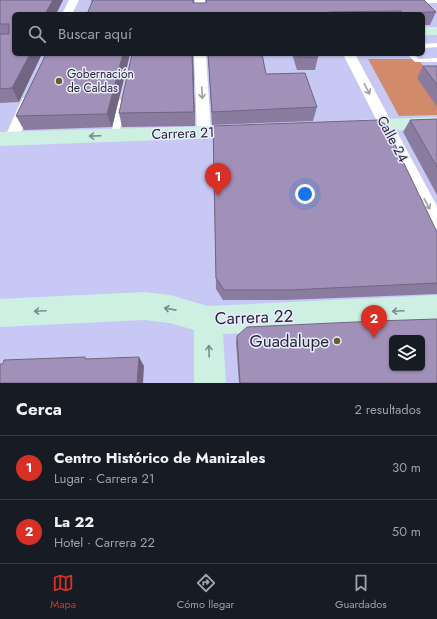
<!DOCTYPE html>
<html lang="es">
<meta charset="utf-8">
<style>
:root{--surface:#171b24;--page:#20242c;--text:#f1f3f6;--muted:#9ea1a6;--line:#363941;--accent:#d93025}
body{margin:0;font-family:Jost,sans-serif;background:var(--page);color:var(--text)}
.controls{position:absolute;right:12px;bottom:12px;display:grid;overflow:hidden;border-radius:6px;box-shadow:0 1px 3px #0004}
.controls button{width:36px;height:36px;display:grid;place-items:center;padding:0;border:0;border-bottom:1px solid var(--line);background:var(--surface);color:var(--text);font:20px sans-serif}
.you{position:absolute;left:305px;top:194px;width:14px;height:14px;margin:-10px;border:3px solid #fff;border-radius:50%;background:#1a73e8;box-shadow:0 0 0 6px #1a73e833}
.badge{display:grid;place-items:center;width:26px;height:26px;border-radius:50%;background:var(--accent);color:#fff;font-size:13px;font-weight:700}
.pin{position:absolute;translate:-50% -33px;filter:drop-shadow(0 1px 2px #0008)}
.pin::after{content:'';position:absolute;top:21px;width:14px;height:12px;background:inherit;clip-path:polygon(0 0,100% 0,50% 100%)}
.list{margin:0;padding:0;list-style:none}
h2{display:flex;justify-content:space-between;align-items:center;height:52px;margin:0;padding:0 16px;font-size:17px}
h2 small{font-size:13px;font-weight:400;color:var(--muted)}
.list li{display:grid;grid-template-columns:26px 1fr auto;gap:12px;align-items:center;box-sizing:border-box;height:64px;padding:0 16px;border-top:1px solid var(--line)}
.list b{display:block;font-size:15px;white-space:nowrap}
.list p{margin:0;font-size:13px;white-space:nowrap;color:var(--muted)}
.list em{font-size:13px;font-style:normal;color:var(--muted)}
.icon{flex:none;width:22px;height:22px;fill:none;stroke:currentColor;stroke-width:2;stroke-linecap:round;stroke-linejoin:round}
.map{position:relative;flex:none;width:437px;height:383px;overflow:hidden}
.search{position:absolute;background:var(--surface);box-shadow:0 1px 3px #0004;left:12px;right:12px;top:12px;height:44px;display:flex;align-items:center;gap:10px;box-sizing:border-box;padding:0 14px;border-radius:6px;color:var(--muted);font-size:15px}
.sheet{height:180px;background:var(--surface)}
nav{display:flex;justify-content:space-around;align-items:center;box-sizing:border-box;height:56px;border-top:1px solid var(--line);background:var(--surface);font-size:11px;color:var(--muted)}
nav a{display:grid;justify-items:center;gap:2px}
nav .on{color:var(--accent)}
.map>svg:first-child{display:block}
</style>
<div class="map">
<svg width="437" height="383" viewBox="0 0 437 383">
<rect width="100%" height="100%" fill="#c8c8f4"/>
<path fill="#d18a6a" d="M368 59H418L427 71 437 107V115L399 116Z"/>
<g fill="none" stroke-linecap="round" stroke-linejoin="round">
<g fill="#fff" fill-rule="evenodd">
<path d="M437 43V47L423 48V44Z"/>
<path d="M407 54H413L419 59 437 58V62H415Z"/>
<path d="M118 100H124L125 102 119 136 115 139 111 136Z"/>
</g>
<g fill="#fff" fill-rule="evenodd">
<path d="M69 0H79L72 14H62Z"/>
<rect x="195" y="0" width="10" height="14"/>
<path d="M398 0H437V3L402 4 399 3Z"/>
<path d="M194 54H206L211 133 209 136 204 138 199 136 197 133Z"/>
<path d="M343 54H355L437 206V231L431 228Z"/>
<path d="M28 97 33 98 35 101 18 139 16 143 11 144 6 143 4 139 21 101 23 98Z"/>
</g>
<g fill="#cef0e2" fill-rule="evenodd">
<rect x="423" y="27" width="14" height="8"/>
<path d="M437 117V129L355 132 348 130 346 126 348 122 355 120Z"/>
<path d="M243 125 250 127 252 131 250 135 243 137 0 146V132Z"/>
<path d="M144 292 170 295 208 306 437 295V323L223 334 226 383H194V330L170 323 144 320 0 327V299Z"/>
</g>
</g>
<g fill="#8a7c9e">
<path d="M0 0H63L56 14H14L19 102 0 103Z"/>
<path d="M91 0H194V3H206V0L436 12 430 25H423V14H87L92 3Z"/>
<path d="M46 54H130L112 127 24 130 16 116Z"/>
<path d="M132 54H193L195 126 122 127 119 113Z"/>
<path d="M208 54H262L266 74 317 107 313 121 212 125Z"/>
<path d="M292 54H317L318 57 315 70H297Z"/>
<path d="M423 66H437V107L417 78Z"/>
<path d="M437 119V195L403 132 410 120Z"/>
<path d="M213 126 437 232V294L285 300H223L216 289Z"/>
<path d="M237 336 437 383H239L236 342Z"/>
</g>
<g fill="#716581">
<path d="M53 0H63L56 14H45Z"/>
<path d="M30 54H42L19 102 12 88Z"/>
<path d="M123 54H130L112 127 107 114Z"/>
<path d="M192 54H193L195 126 194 112Z"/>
<path d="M139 357 144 366 143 383H137Z"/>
</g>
<g fill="#a190b8" stroke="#716581" fill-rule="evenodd">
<path d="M0 0H53L45 14H14V54H30L12 88 0 89V34H9V24H0Z"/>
<path d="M93 0H193V3H206V0H424L436 12 402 13 401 11 329 12 330 14H87Z"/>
<path d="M46 54H123L107 114 16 116Z"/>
<path d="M132 54H192L194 112 119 113Z"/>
<path d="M208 54H262L266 74 305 73 317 107 212 112Z"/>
<path d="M298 54H317L318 57H299Z"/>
<path d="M423 66H437V85Z"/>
<path d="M437 119V167L410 120Z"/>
<path d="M378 120 385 124 437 232V283L289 290H224L216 278 213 126Z"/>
<path d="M437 319V383H240L237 336 247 327 376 321ZM392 338H422V368H392Z"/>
<path d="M85 357V359L139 357 137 383H0V364H3L4 360Z"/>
</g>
<defs><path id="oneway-shaft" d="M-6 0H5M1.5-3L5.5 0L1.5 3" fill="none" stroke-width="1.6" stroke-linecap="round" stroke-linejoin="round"/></defs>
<g stroke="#9e9ea5">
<use href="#oneway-shaft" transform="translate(367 89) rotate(62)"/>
<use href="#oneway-shaft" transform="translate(202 93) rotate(87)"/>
<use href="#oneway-shaft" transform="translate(427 204) rotate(62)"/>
</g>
<g stroke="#7a8c8d">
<use href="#oneway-shaft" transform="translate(95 136) rotate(178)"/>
<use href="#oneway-shaft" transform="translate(170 309) rotate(-169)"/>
<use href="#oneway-shaft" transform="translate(40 311) rotate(177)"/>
<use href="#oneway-shaft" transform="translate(398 311) rotate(177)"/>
<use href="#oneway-shaft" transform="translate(209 351) rotate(-92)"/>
</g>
<g fill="#64602c" stroke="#ebecfe" stroke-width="1.5">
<circle cx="59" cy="81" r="4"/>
<circle cx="337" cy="341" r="4"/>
</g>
<g text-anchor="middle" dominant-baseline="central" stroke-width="3" stroke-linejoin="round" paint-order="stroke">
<g font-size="12" fill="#272738" stroke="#ebecfe" text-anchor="start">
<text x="67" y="74">Gobernación<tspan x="67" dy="14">de Caldas</tspan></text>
</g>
<g font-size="14" fill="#272738" stroke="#ebecfe">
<text transform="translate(183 133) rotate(-2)">Carrera 21</text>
<text transform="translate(393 139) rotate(62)">Calle 24</text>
</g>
<g font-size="17" fill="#272738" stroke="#ebecfe">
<text transform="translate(254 317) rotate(-2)">Carrera 22</text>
</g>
<g font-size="17" fill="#272738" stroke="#ebecfe" text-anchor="end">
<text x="329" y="341">Guadalupe</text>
</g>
</g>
</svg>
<div class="controls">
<button><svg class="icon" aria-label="layers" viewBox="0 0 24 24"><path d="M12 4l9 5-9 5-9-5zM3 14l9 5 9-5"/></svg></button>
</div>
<div class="you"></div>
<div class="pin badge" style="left:218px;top:196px">1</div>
<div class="pin badge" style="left:374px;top:338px">2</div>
<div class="search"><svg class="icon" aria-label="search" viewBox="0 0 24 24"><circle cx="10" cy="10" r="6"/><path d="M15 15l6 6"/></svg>Buscar aquí</div>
</div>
<section class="sheet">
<h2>Cerca<small>2 resultados</small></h2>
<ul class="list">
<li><span class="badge">1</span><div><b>Centro Histórico de Manizales</b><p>Lugar · Carrera 21</p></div><em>30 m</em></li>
<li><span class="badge">2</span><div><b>La 22</b><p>Hotel · Carrera 22</p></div><em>50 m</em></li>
</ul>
</section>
<nav>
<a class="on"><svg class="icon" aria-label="map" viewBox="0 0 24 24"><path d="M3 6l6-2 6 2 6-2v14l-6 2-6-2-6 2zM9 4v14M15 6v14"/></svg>Mapa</a>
<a><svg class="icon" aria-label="directions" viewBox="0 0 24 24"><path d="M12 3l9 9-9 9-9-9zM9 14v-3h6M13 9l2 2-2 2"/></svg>Cómo llegar</a>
<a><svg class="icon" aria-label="saved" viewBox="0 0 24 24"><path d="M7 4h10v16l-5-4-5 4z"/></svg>Guardados</a>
</nav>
